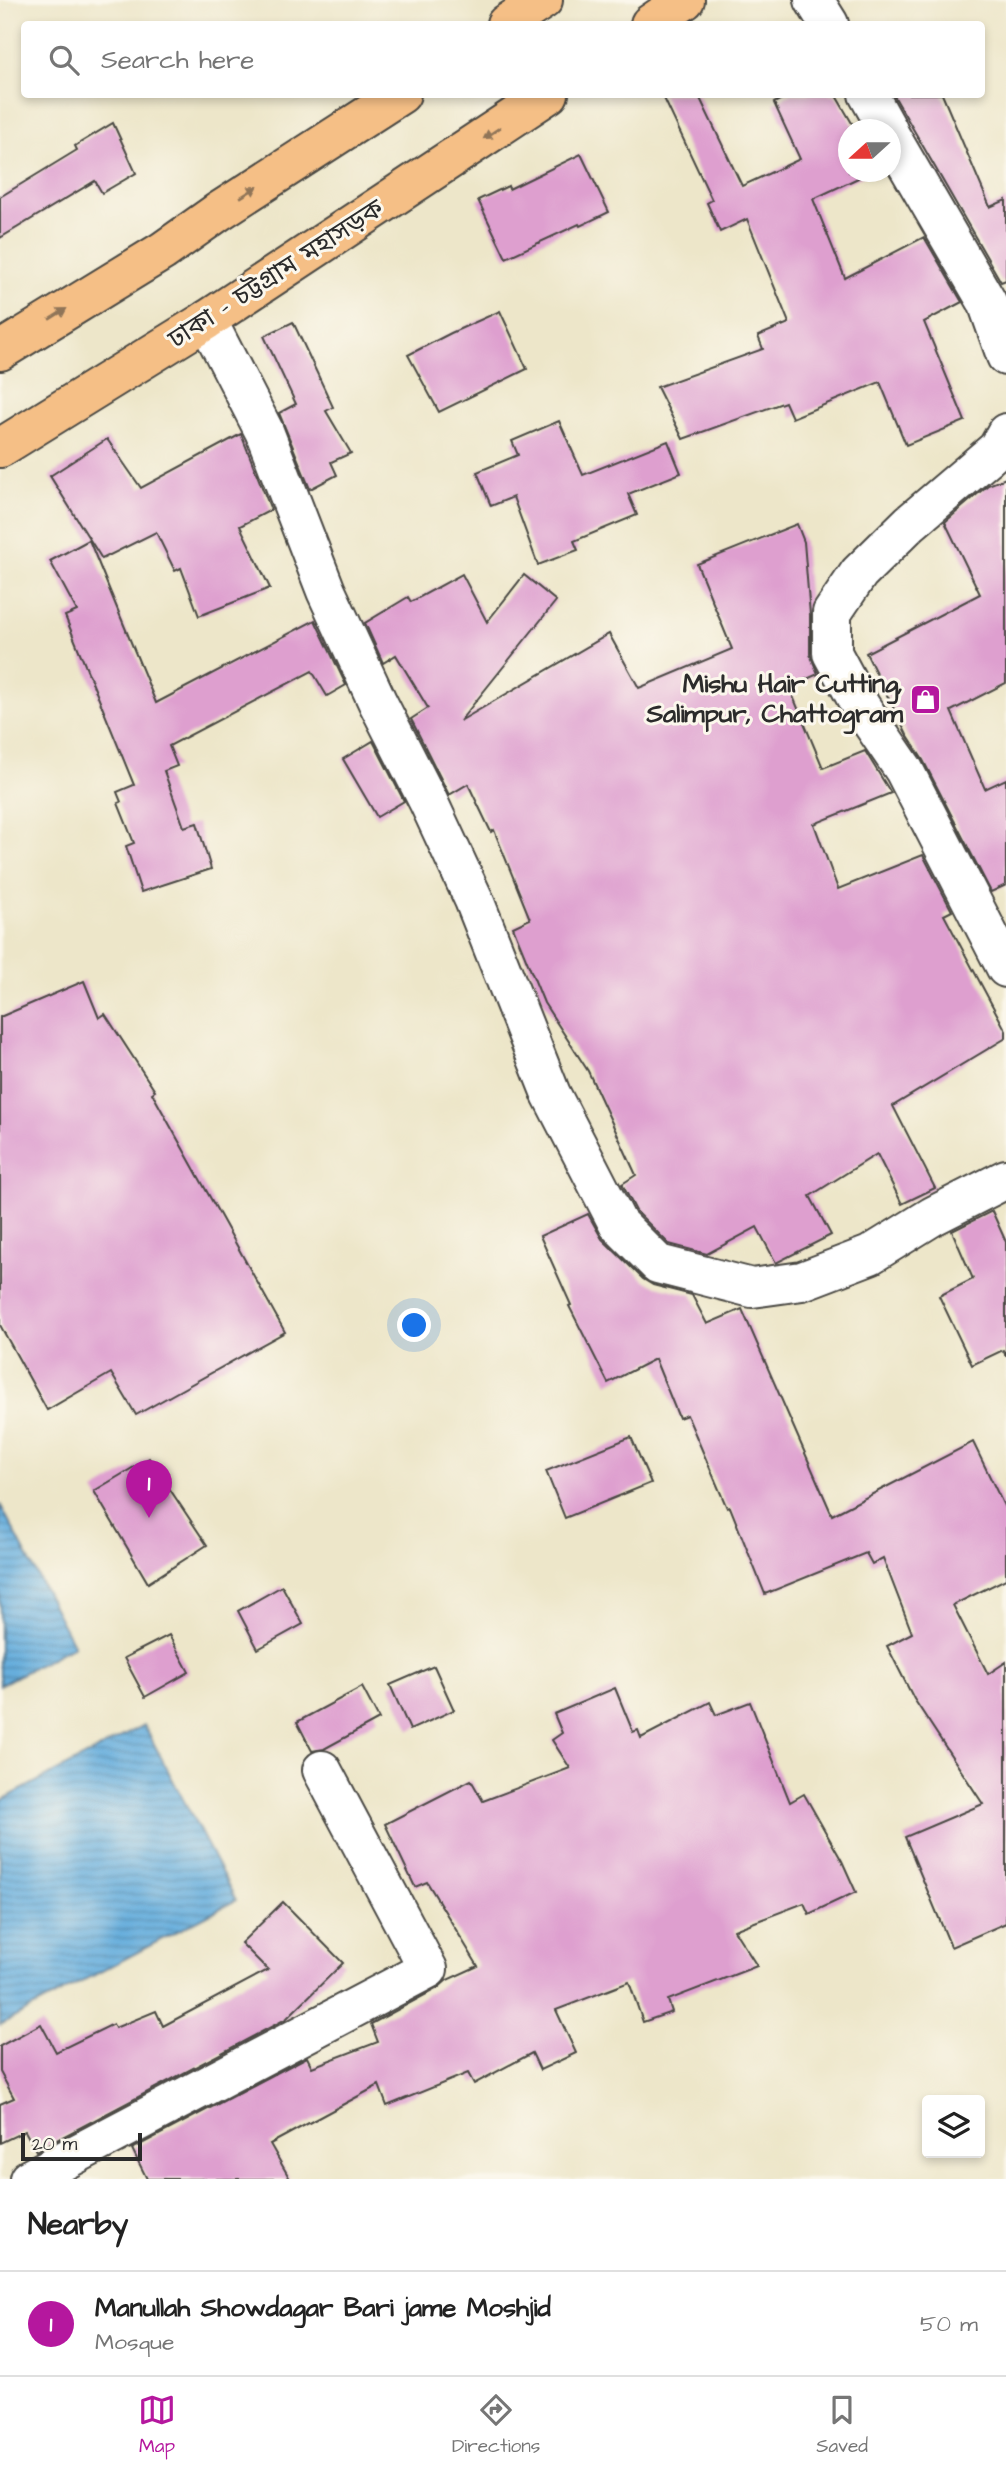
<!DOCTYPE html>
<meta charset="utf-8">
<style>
:root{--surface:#fff;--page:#f6f6f6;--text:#222;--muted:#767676;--line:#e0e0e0;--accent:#b5179e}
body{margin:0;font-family:"Architects Daughter","Noto Sans Bengali",sans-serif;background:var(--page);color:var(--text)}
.controls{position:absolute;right:21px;bottom:21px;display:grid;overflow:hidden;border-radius:7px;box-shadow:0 4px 10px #0003}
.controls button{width:63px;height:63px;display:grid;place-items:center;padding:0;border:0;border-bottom:2px solid var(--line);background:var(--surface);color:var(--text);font:35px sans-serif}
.compass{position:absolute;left:838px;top:119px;width:63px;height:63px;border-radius:50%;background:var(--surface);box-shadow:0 4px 10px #0003;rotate:249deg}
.scale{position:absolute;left:21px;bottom:18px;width:121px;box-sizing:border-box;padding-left:7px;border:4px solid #2b2b2b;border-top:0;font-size:19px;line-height:24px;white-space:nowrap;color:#2b2b2b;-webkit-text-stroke:5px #fbf7ec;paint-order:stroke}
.you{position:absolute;left:415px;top:1326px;width:24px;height:24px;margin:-18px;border:5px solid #fff;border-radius:50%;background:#1a73e8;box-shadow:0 0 0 10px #1a73e833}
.badge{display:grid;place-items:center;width:46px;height:46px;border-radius:50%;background:var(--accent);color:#fff;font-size:23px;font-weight:700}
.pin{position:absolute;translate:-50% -58px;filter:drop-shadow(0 2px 4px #0008)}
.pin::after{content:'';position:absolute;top:37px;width:24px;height:21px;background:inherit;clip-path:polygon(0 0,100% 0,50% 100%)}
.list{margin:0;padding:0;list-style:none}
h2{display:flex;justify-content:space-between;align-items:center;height:91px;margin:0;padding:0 28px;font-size:30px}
h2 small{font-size:23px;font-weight:400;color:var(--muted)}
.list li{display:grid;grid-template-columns:46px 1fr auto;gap:21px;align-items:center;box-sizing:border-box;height:105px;padding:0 28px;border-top:2px solid var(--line)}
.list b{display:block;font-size:26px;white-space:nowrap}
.list p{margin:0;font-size:23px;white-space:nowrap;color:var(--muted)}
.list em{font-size:23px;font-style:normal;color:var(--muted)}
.icon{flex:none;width:38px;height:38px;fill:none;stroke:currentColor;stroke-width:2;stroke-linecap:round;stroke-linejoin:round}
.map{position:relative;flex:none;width:1006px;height:2179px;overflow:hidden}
.search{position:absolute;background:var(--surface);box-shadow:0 4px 10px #0003;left:21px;right:21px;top:21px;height:77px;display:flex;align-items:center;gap:18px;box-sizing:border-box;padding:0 24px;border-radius:7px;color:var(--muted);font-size:26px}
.sheet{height:196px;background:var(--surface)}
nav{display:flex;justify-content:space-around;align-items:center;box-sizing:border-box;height:98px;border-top:2px solid var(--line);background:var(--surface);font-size:19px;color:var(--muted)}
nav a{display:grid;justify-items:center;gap:4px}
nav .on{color:var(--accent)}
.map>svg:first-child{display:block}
</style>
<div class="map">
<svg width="1006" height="2179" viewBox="0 0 1006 2179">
<defs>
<pattern id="water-rules" width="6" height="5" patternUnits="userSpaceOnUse" patternTransform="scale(1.75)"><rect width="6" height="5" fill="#66aedd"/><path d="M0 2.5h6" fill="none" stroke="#548eb3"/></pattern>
</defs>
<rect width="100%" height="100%" fill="#fbf7ec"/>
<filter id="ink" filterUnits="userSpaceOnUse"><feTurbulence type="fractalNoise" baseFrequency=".0143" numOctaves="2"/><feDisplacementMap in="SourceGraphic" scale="14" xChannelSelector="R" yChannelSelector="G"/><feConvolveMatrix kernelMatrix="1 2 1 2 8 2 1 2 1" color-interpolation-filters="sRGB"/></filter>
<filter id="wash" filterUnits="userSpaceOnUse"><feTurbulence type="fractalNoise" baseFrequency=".00686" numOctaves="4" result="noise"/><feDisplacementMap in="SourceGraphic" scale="28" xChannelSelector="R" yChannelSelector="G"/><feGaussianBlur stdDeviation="1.57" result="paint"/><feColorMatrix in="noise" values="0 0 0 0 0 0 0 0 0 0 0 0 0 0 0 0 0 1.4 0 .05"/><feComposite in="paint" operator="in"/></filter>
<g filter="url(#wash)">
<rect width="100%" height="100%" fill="#ede6c9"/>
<g fill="url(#water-rules)" stroke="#486c84" stroke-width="2">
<path d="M0 1504 74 1646 0 1685Z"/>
<path d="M144 1725 236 1900 0 2025V1801Z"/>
</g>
<g id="blocks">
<g fill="#de9fcf">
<path d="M662 94H698L742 186 800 159 774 103 791 94H835L856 130H849V172H871L813 199 845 278 924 237 962 302 924 322 965 421 906 445 880 382 792 418 785 402 683 439 657 387 763 349 758 336 789 323 747 219 720 232 707 203 712 200Z"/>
<path d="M893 94H942L990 207 1006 200V280L1001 282Z"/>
<path d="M113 123 136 173 102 193 95 181 0 238V197L77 150 75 146Z"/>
<path d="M581 154 609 212 580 226 579 224 506 258 478 200 508 186 509 189Z"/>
<path d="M500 311 527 369 439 412 408 355 451 333Z"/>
<path d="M293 322 333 407 326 411 351 453 331 462 337 475 310 489 279 413 296 404 264 336Z"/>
<path d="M559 421 583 475 668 441 681 473 628 494 637 515 574 541 578 550 538 565 513 497 491 506 477 472 518 455 512 441Z"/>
<path d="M241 434 271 510 240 526 270 588 199 616 181 568 175 571 156 532 102 559 50 476 107 439 141 488Z"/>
<path d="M1006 478V683L951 711 985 789 1006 779V885L991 892 923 760 907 735 866 653 980 594 945 522 988 485Z"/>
<path d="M797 524 804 542 810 615V654L818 674 789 687 823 768 865 751 891 793 814 824 838 889 923 855 952 911 944 915 1006 1031V1038L893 1106 935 1188 902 1204 877 1154 810 1196 831 1235 776 1263 757 1227 707 1254 669 1244 636 1211 622 1184 636 1175 588 1071 544 1003 513 927 530 919 494 830 491 832 468 784 449 795 411 719 428 708 396 655 383 663 365 623 408 597 411 602 462 574 487 622 524 575 556 601 460 721 609 634 639 688 732 649 697 564Z"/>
<path d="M89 540 156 703 315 620 346 685 327 696 312 671 169 746 177 766 164 771 184 827 197 823 211 869 141 892 126 846 134 843 118 803 121 802 117 792 134 785 65 616 77 611 50 561Z"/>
<path d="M373 741 404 801 377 817 343 759Z"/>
<path d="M84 981 99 1018 105 1014 155 1091 152 1093 285 1332 136 1415 111 1373 47 1410 0 1325V1017Z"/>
<path d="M992 1211 1006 1242V1356L1003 1350 972 1365 939 1296 973 1279 952 1231Z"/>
<path d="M588 1214 602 1239 643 1279 653 1285 692 1295 707 1324 742 1309 832 1515 973 1442 1006 1510V1579L953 1605 988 1674 1006 1662V1923L951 1947 905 1837 983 1804 914 1699 887 1646 912 1633 883 1558 872 1564 866 1553 765 1594 730 1507 727 1508 687 1415 679 1418 655 1359 608 1383 569 1306 571 1305 540 1236Z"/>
<path d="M631 1437 651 1483 565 1518 546 1471Z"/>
<path d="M149 1458 207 1545 148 1583 94 1491Z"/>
<path d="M282 1586 303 1624 258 1649 238 1611Z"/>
<path d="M169 1635 189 1672 145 1697 124 1658Z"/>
<path d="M434 1666 454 1710 410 1730 390 1685Z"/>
<path d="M362 1687 379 1719 324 1749 312 1751 297 1722Z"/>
<path d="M615 1688 633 1732 638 1730 641 1738 710 1702 716 1715 750 1702 790 1802 804 1794 842 1861 856 1892 809 1914 804 1903 734 1930 757 1966 668 2000 672 2012 643 2022 629 1982 556 2010 576 2053 540 2070 532 2053 474 2084 468 2073 387 2106 379 2085 270 2144 290 2179H147L132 2149 307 2057 312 2067 378 2042 371 2024 438 1988 447 1980 478 1966 427 1882 415 1887 385 1824 471 1780 483 1801 570 1768 552 1740 562 1733 554 1714Z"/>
<path d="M283 1902 343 1963 286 2019 36 2151 25 2131 0 2143V2104L14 2098 0 2072V2046L41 2024 56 2052 113 2024 115 2028 156 2011 163 2026 268 1970 241 1943Z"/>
</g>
</g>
</g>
<g filter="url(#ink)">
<use href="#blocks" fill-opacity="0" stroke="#484743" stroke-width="2"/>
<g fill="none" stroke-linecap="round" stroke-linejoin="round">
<defs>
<g id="minor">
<path d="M814 0 829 24"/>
<path d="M868 94 888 130"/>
<path d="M890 135 987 302 1006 356"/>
<path d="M207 320 264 431 326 591 378 703 428 801 474 900 551 1094 618 1224 658 1264 752 1288 802 1281 870 1255 933 1216 1006 1179"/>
<path d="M1006 433 997 449 910 523 859 573 832 613V653L861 707 904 770 1006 968"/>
<path d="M29 2179 428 1969 322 1770"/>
</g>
<g id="trunk">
<path d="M506 24 543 0"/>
<path d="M650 24 685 0"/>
<path d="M0 351 163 251 218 212 401 94"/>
<path d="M0 448 207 320 549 94"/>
</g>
</defs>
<use href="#minor" stroke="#484743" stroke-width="42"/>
<use href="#trunk" stroke="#484743" stroke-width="42"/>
<use href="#minor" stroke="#fff" stroke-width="38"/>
<use href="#trunk" stroke="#f5bf86" stroke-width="38"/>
</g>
<defs><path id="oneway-solid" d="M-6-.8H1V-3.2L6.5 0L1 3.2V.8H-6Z" transform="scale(1.75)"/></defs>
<g fill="#907558">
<use href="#oneway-solid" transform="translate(492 133) rotate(146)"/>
<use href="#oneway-solid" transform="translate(249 192) rotate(-32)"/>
<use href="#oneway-solid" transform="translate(58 314) rotate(-32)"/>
</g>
</g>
<defs>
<symbol id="shop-square" viewBox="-11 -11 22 22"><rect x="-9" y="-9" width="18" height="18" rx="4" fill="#b5179e" stroke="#fbf7ec"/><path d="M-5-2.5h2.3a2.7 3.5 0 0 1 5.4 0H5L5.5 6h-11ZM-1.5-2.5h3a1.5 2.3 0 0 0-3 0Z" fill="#fff"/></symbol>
</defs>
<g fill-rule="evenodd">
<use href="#shop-square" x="908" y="682" width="35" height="35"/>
</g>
<g text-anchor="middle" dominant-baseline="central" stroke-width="6" stroke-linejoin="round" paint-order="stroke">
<g font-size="26" fill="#2b2b2b" stroke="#fbf7ec">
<text transform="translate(276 274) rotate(-33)">ঢাকা - চট্টগ্রাম মহাসড়ক</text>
</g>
<g font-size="26" font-weight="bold" fill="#2b2b2b" stroke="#fbf7ec" text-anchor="end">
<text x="903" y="684">Mishu Hair Cutting,<tspan x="903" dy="30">Salimpur, Chattogram</tspan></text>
</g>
</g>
</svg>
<div class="controls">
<button><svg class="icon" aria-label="layers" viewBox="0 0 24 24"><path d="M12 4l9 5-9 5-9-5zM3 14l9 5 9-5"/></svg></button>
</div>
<svg class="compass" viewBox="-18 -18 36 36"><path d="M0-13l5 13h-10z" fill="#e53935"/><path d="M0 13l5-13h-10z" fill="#767676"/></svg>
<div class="scale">20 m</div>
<div class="you"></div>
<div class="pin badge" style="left:149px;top:1518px">1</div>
<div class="search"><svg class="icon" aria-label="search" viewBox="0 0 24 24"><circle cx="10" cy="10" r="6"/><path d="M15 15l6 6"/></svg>Search here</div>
</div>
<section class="sheet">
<h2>Nearby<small></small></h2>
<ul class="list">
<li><span class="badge">1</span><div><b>Manullah Showdagar Bari jame Moshjid</b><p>Mosque</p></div><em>50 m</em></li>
</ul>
</section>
<nav>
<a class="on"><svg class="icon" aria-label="map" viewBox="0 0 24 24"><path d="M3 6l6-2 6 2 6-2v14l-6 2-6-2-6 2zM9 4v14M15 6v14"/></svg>Map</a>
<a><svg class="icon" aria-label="directions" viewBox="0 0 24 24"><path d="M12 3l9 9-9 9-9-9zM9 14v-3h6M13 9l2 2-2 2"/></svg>Directions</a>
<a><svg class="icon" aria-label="saved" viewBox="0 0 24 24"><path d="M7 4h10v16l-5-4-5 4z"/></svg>Saved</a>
</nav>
